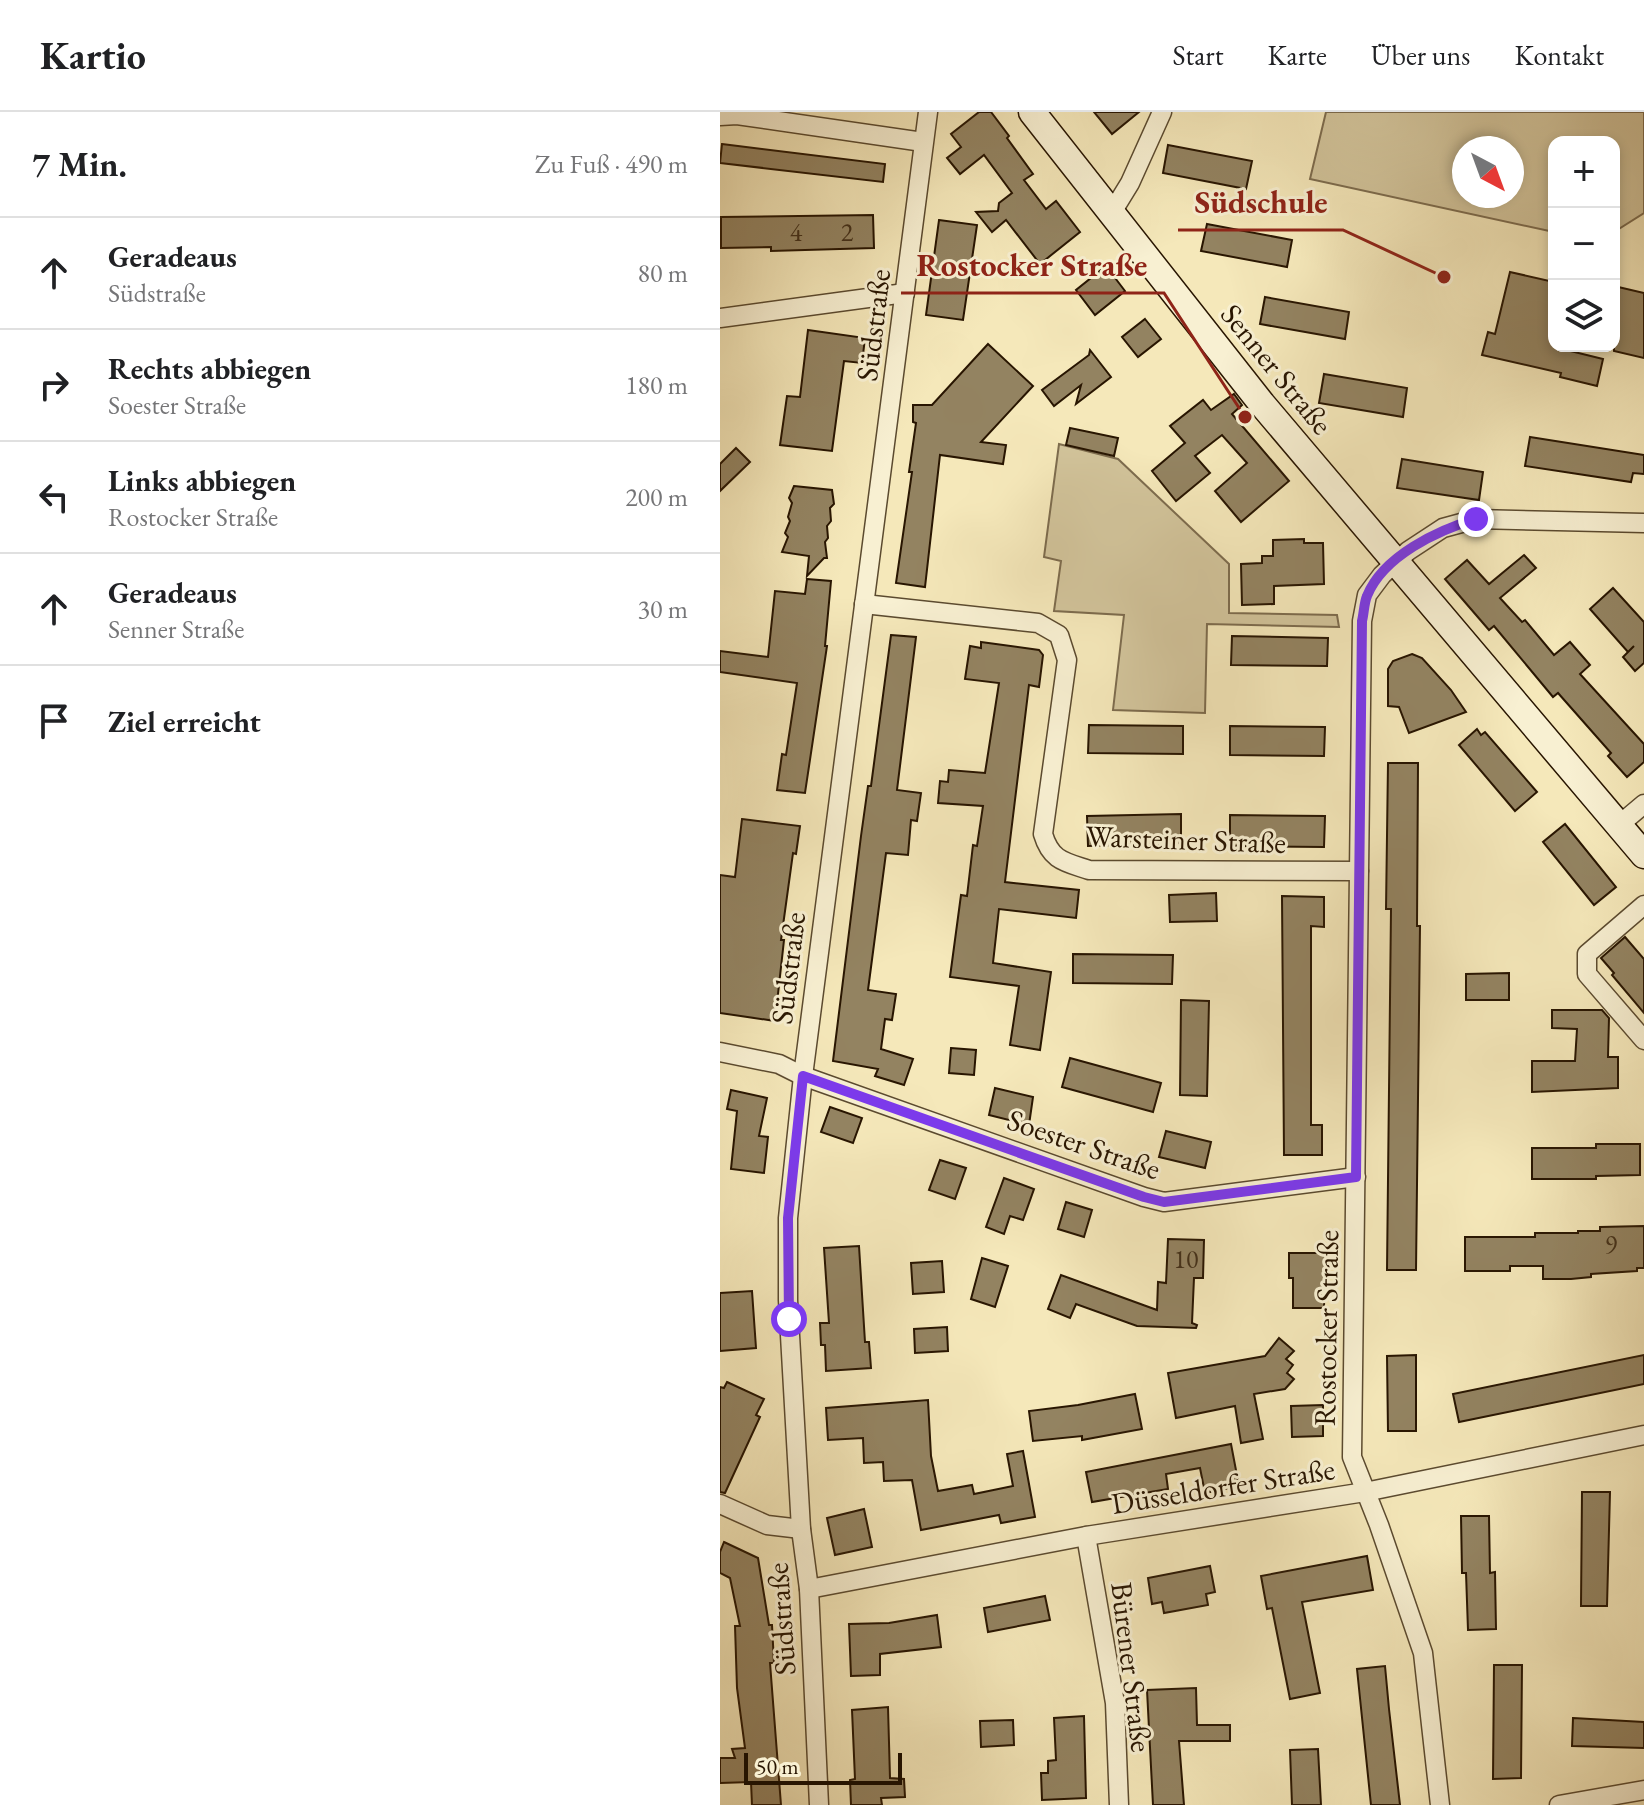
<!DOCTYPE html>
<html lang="de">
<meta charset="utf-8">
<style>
:root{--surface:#fff;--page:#f2f2f2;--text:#202124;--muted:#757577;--line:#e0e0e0}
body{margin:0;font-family:"EB Garamond",serif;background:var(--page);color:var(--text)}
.controls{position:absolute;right:24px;top:24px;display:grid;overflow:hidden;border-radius:16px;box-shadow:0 4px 12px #0003}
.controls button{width:72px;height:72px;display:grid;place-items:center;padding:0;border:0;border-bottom:2px solid var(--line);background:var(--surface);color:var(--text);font:40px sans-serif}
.compass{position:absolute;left:732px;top:24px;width:72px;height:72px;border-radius:50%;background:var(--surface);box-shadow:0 4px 12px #0003;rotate:139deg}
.scale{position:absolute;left:24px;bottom:20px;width:158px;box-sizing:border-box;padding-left:8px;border:4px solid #281501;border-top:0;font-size:22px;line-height:28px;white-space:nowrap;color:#281501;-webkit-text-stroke:6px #f8f0d2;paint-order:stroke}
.stop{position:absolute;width:24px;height:24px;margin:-18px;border:6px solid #7c3aed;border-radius:50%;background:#fff}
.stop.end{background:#7c3aed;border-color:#fff;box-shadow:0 2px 8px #0008}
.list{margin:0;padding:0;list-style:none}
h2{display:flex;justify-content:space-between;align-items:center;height:104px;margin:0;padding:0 32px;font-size:34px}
h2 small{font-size:26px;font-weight:400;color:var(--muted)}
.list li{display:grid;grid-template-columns:52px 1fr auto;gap:24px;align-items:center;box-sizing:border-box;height:112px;padding:0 32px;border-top:2px solid var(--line)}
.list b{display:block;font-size:30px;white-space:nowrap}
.list p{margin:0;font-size:26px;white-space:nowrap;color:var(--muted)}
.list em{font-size:26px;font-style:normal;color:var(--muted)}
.icon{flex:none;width:44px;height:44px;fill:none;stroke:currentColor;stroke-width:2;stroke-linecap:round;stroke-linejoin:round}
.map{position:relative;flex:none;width:924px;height:1693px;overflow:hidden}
header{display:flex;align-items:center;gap:48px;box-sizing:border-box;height:112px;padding:0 40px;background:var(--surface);border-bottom:2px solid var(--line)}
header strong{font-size:38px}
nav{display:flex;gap:44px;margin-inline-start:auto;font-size:28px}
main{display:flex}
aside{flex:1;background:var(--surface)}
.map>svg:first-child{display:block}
</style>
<header>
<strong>Kartio</strong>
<nav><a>Start</a><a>Karte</a><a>Über uns</a><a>Kontakt</a></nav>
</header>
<main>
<aside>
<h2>7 Min.<small>Zu Fuß · 490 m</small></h2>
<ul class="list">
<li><svg class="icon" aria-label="ahead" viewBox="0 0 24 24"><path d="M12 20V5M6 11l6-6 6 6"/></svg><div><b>Geradeaus</b><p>Südstraße</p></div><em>80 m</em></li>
<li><svg class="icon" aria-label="right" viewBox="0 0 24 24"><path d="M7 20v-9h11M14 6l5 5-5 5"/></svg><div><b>Rechts abbiegen</b><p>Soester Straße</p></div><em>180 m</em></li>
<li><svg class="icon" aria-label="left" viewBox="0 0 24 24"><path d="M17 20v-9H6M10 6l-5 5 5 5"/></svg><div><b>Links abbiegen</b><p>Rostocker Straße</p></div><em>200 m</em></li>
<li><svg class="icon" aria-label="ahead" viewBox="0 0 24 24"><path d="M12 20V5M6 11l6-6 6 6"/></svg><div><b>Geradeaus</b><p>Senner Straße</p></div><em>30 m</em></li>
<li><svg class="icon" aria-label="arrive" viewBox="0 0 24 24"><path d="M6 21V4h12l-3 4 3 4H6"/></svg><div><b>Ziel erreicht</b></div></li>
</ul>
</aside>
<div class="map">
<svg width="924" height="1693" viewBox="0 0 924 1693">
<rect width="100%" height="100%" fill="#f5e8ba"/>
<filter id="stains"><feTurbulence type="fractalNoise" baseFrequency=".0025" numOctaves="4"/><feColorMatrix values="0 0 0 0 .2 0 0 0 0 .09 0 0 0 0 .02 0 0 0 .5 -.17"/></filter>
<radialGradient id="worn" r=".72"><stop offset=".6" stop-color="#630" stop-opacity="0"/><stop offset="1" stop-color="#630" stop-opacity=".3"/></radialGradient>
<g fill="#d2c49b" stroke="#7d6c4e" stroke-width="2" fill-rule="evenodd">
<path d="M606 0H924V101L894 120V30H834V120L590 67ZM744 36H792V84H744Z"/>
<path d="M339 332 398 347 509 452V501L617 503 619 515 487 512 485 601 393 598 404 503 334 499 341 449 324 445Z"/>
</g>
<g fill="#938361" stroke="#281501" stroke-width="2">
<path d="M259 0H271L289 24 287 26 313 62 304 68 326 97 336 89 360 120 320 152 286 108 272 120 256 100 278 99 279 91 292 81 264 43 240 62 227 46 241 35 231 22Z"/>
<path d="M374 0H419L392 22Z"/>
<path d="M2 32 165 52 163 70 0 51Z"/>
<path d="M448 33 532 49 526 77 443 61Z"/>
<path d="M153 103 154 136 51 139V135L1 136V105Z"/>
<path d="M219 108 257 113 243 208 206 203Z"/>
<path d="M487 112 572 128 567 155 481 139Z"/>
<path d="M386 154 405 179 375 203 356 178Z"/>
<path d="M790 160 834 170V235L883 247 877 274 840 265 841 261 762 243 768 220 775 222Z"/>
<path d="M894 174 924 181V246L894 239Z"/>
<path d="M545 185 629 200 625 227 540 212Z"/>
<path d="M425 207 441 227 418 245 402 225Z"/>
<path d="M88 218 145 226 142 251 124 249 112 339 60 333 67 284 80 285Z"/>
<path d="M268 232 313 274 261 330 286 333 283 352 220 343 205 475 176 471 192 360H189L196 311 193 310V293H212Z"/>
<path d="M370 238 391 265 356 292 361 273 334 294 322 278 369 243Z"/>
<path d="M604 262 687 276 683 305 599 291Z"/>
<path d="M514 282 522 293 512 302 569 369 521 410 495 379 527 351 502 323 475 344 490 361 456 389 432 359 465 331 450 314 483 288 491 298Z"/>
<path d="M350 316 398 326 394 344 346 333Z"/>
<path d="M810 325 924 343V362L913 361 911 370 805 354Z"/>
<path d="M16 336 30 350 0 379V352Z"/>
<path d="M682 347 763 360 759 388 677 376Z"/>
<path d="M74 374 112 378 114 392 110 396 111 409 107 414 108 426 105 430 107 446H104L87 464 89 444 62 440 68 425 65 421 70 409 68 405 72 391 69 386Z"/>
<path d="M584 427V431H603L604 472 554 474V492L522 493 521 452 542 451V444H553V428Z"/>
<path d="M804 443 816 456 780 486 802 510 805 508 834 543 850 530 870 553 860 562 924 632V650L907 665 888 644 891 641 838 581 833 585 774 514 769 518 725 467 747 448 769 472Z"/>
<path d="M87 467 111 469 105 534H107L85 681 57 678 62 642 66 643 77 571 0 560V539L48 545 55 479 85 482Z"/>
<path d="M893 476 924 510V551L915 559 903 545 914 534 908 540 870 497Z"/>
<path d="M171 523 196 525 177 678 201 681 197 709 191 708 188 743 166 741 148 878 176 882 172 908 165 907 161 937 193 947 184 973 155 964 158 957 113 949 141 724 148 674H151Z"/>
<path d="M512 524 608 526 607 554 511 553Z"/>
<path d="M261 530 319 538 323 543 319 575 309 573 285 770 359 778 356 806 279 797 273 851 331 860 320 938 290 933 299 874 230 865 241 783 247 784 253 733 257 734 263 694 218 691 220 669 228 670 229 658 265 661 279 571 245 567 250 534 261 536Z"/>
<path d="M692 542 702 546 731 578 746 600 689 621 679 595 668 594V557L673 549Z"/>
<path d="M369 613 463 614V642L368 641Z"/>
<path d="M510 614 605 615 604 644 510 643Z"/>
<path d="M757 617 761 623 765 620 817 680 795 699 739 633Z"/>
<path d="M668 651H698L697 814H700L696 1158H667L671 797H666Z"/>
<path d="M461 702V731L368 734 367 704Z"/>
<path d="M510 703 605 704 604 735 510 734Z"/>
<path d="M22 707 80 714 76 742 73 741 61 828H64L55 909 0 901V763L15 765Z"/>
<path d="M845 712 896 775 874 793 823 730Z"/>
<path d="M496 781 497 809 450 810 449 783Z"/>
<path d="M562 784 604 785V815L591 814V1013H602V1043H564Z"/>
<path d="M905 825 924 847V901L892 863 894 861 881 846Z"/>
<path d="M353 842 453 843 452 872 353 871Z"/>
<path d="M789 861V888H746V862Z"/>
<path d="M461 888 489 889 487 984 460 983Z"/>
<path d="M832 898H882L889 906 888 945H898V976L812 980V949H855L857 917 832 916Z"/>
<path d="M231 936 256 938 254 963 229 961Z"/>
<path d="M350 946 441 971 433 1000 342 975Z"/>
<path d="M275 976 313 985 309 1013 269 1003Z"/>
<path d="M11 978 47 986 39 1024 48 1025 44 1061 11 1057 17 999 7 997Z"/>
<path d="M110 995 142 1006 133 1031 101 1020Z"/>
<path d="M446 1019 491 1030 485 1056 439 1045Z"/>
<path d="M876 1032H920V1063L876 1064V1067H812V1036H876Z"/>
<path d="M220 1048 246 1056 235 1087 209 1078Z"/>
<path d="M284 1066 314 1077 303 1108 290 1104 284 1122 266 1115Z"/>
<path d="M346 1090 372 1098 364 1125 338 1117Z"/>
<path d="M924 1114V1156H917V1159L871 1162V1165L851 1167H823V1154H790V1159H745V1125H815V1121H858V1119H880V1115Z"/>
<path d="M448 1127 484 1128 483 1166H474L472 1211 477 1213 476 1216 417 1214 356 1192 350 1206 328 1197 341 1163 437 1198 438 1170 446 1171Z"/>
<path d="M139 1134 145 1230H149L151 1256 106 1259 105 1233H101L100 1211H109L104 1136Z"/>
<path d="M569 1141H605L604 1196H573V1166H569Z"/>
<path d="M262 1146 288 1154 275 1195 251 1187Z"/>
<path d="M222 1149 224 1180 193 1182 191 1151Z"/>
<path d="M32 1179 36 1236 0 1239V1181Z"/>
<path d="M227 1215 228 1239 195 1241 194 1217Z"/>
<path d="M559 1226 574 1239 566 1247 573 1253 567 1261 574 1267 565 1277 534 1282 543 1327 521 1331 515 1294 456 1306 448 1261 545 1244Z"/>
<path d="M696 1243V1319H668L667 1244Z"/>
<path d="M924 1243V1272L739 1310 733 1282Z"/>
<path d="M7 1270 44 1287 36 1303 40 1305 5 1381 0 1380V1275L4 1276Z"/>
<path d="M415 1282 422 1317 362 1328V1324L313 1329 309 1299 358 1293Z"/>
<path d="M208 1288 211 1344 218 1379 252 1373 254 1382 293 1374 287 1342 303 1339 315 1405 281 1411 279 1403 201 1418 192 1368 164 1369 163 1350 144 1351 143 1326 108 1328 106 1296Z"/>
<path d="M603 1293V1324L572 1325 571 1294Z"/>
<path d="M511 1332 519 1374 485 1381 480 1356 446 1362 448 1377 372 1390 366 1360Z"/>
<path d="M862 1380H890L887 1494H861Z"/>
<path d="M144 1397 152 1435 115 1443 107 1406Z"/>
<path d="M741 1404H769L770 1461 775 1460 776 1517 748 1518 746 1461H742Z"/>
<path d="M4 1430 38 1446 49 1513H52L54 1551H50L61 1693H32L31 1670 0 1671V1646H15L12 1637 25 1636 17 1576 15 1514H20L10 1466 0 1461V1440Z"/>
<path d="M647 1444 653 1478 582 1490 600 1581 570 1587 552 1496 547 1497 541 1464Z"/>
<path d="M490 1454 495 1480 486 1482 488 1493 444 1501 442 1490 432 1492 428 1466Z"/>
<path d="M325 1484 330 1508 268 1520 264 1496Z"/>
<path d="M217 1503 221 1535 160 1542V1563L131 1564 129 1512 169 1511Z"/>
<path d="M774 1553H802L801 1666 773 1667Z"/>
<path d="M665 1554 669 1597 680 1693H651L637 1557Z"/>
<path d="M476 1576 477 1613H510V1629H459L464 1693H433L427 1578Z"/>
<path d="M168 1595 170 1666 184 1667 185 1685 161 1686 162 1693H131L130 1668 135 1667 132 1598Z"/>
<path d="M364 1604 366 1686 322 1688 321 1661H328V1649L336 1648 334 1606Z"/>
<path d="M853 1606 924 1610V1636L852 1634Z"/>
<path d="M293 1608 294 1633 261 1635 260 1609Z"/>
<path d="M598 1637 601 1693H572L570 1638Z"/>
</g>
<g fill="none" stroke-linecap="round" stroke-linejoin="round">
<defs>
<g id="street">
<path d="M0 4 17 3 203 30"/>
<path d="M391 102 410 71 442 0"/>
<path d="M0 206 185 181"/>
<path d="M144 492 318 511 339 523 347 548 323 722C331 749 345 750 369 758L639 759"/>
<path d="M899 713 924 692"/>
<path d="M924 793 867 842V862L924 928"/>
<path d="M0 940 59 952 83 964 424 1085 444 1090 636 1065"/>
<path d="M0 1392 47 1413 81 1417"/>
<path d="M366 1424 395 1591 399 1693"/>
<path d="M89 1477 366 1424 645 1380 924 1323"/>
<path d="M99 1693 89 1477 81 1417 68 1188V1106L83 964 208 0"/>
<path d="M720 1693 703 1541 659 1413 632 1345 642 509 647 483 662 463 688 439 723 416 756 407 924 411"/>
<path d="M839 1693 924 1678"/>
</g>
<path id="secondary" d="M312 0 542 292 924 743"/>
</defs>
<use href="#street" stroke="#5b4a2f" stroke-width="21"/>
<use href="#secondary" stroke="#281501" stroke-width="29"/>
<use href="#street" stroke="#f8f0d2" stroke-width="18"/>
<use href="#secondary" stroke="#f8f0d2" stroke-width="26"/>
</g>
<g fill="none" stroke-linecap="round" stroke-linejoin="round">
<path stroke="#7c3aed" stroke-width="10" d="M69 1207 68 1106 83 964 424 1085 444 1090 636 1065 642 509C644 501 644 491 647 484 663 444 718 418 756 407"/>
</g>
<g text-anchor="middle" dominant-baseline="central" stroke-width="6" stroke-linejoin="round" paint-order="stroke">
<g font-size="26" fill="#433019">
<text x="76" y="120">4</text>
<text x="127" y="120">2</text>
<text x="891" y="1133">9</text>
<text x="466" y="1147">10</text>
</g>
<g font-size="30" fill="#281501" stroke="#f8f0d2">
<text transform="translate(153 213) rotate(-83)">Südstraße</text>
<text transform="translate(557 257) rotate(51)">Senner Straße</text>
<text transform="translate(466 727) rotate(2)">Warsteiner Straße</text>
<text transform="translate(68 856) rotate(-83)">Südstraße</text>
<text transform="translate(364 1032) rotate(19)">Soester Straße</text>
<text transform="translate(606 1216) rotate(-89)">Rostocker Straße</text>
<text transform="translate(503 1374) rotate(-9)">Düsseldorfer Straße</text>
<text transform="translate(61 1507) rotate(-94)">Südstraße</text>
<text transform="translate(412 1555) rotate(83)">Bürener Straße</text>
</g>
</g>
<path fill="none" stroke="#8f2418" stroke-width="3" d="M724 165L623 118H458M525 305L444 181H181"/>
<g fill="#8f2418" stroke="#f8f0d2" stroke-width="3">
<circle cx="724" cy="165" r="8"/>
<circle cx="525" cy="305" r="8"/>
</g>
<g font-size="32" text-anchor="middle" font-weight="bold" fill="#8f2418" stroke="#f8f0d2" stroke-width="6" stroke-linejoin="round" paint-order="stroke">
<text x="541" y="101">Südschule</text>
<text x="312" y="164">Rostocker Straße</text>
</g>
<rect width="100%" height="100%" filter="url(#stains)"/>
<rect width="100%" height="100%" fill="url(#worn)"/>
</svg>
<div class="controls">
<button>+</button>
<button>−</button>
<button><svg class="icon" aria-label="layers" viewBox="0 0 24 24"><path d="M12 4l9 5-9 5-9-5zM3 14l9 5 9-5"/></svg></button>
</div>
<svg class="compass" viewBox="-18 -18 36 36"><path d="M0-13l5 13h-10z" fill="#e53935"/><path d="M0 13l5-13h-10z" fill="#757577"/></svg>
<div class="scale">50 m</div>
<div class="stop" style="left:69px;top:1207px"></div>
<div class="stop end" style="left:756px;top:407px"></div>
</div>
</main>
